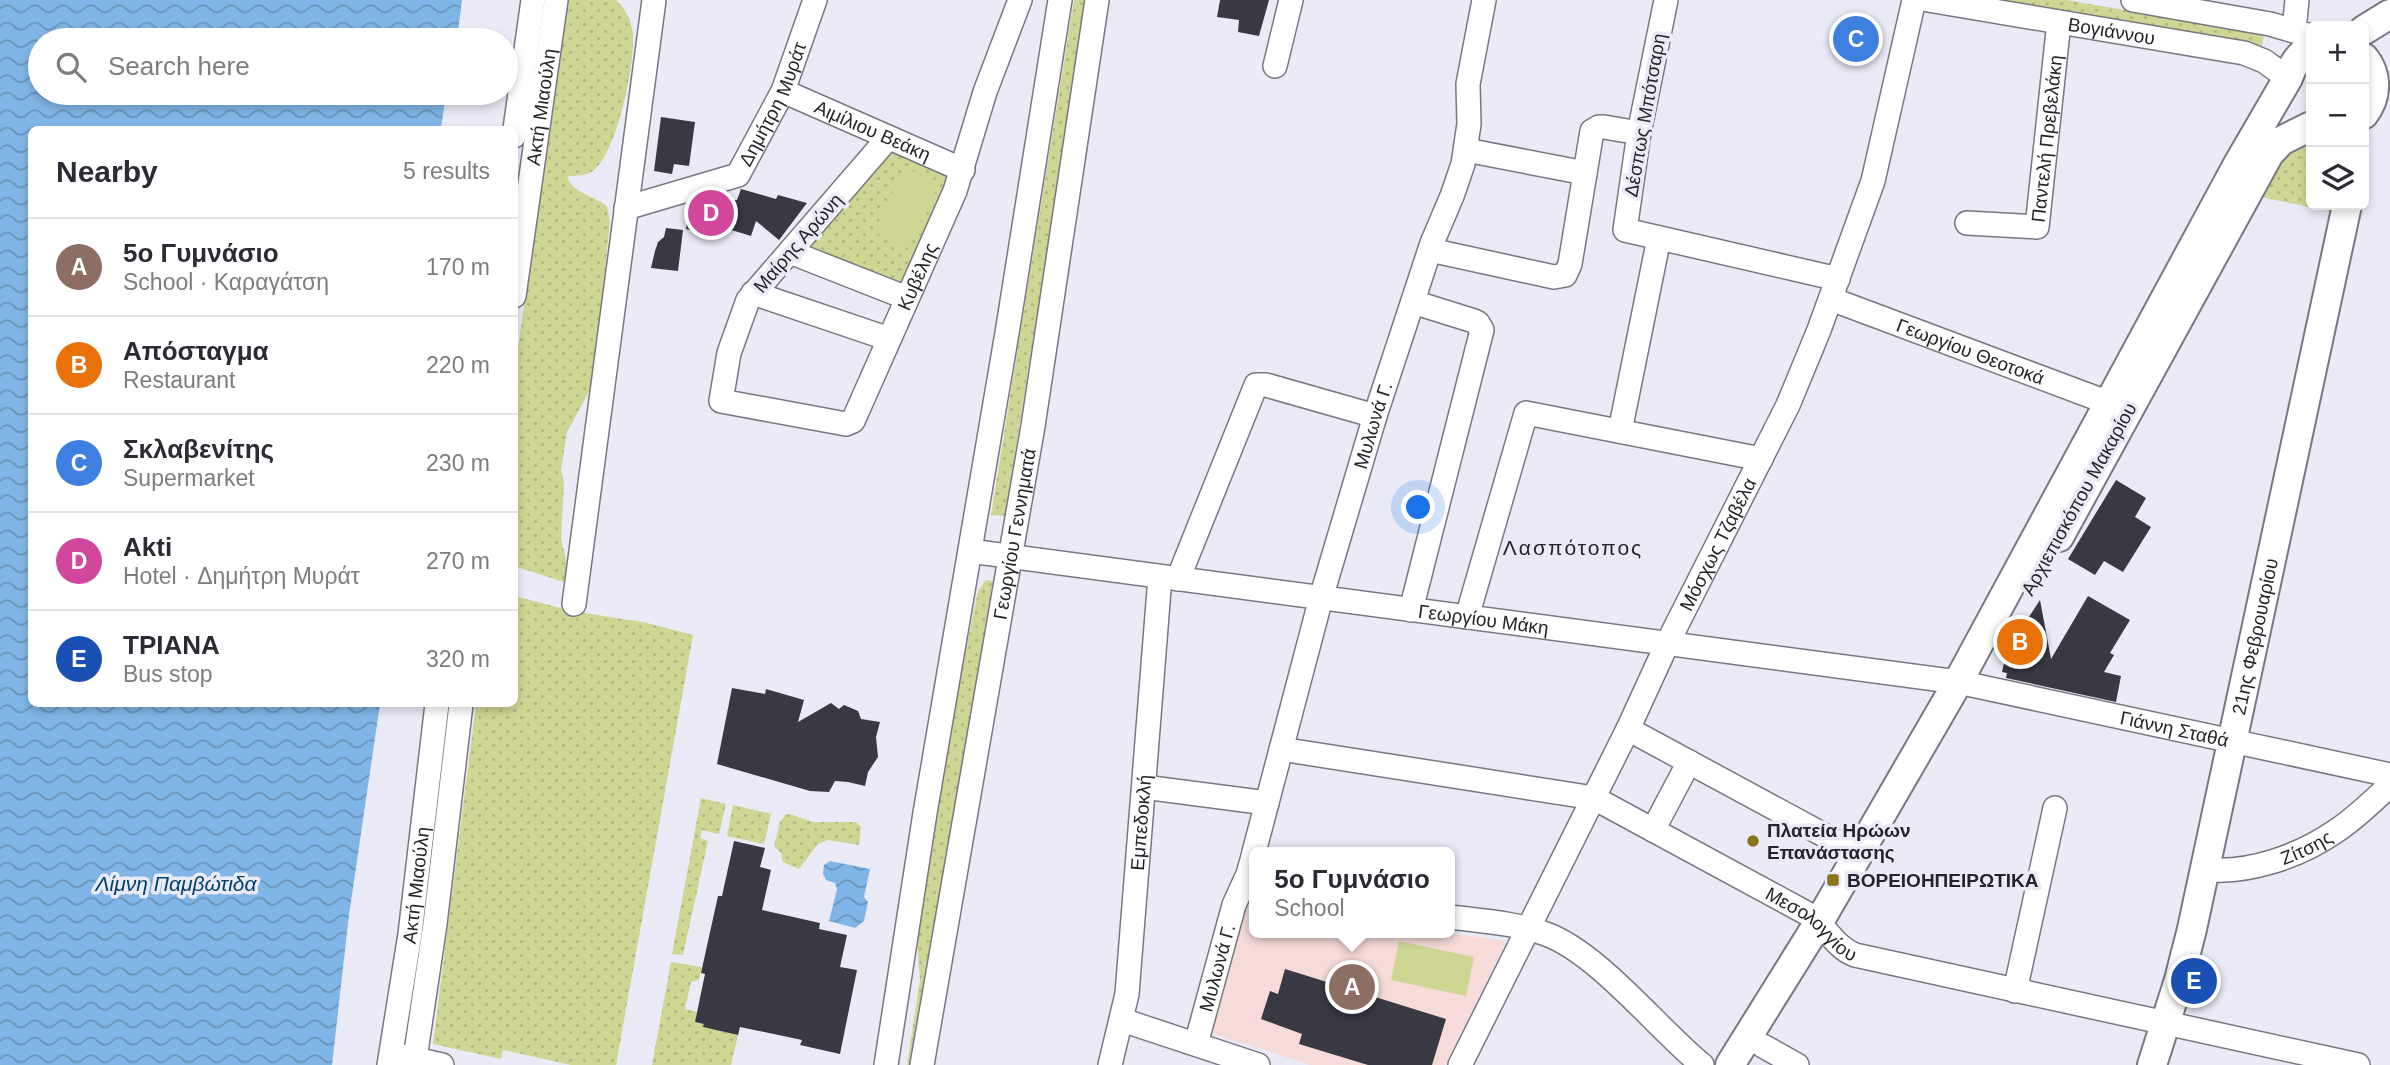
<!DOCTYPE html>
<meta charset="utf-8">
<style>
:root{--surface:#fff;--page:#f2f2f3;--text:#2b2b33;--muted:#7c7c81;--line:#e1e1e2;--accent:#7c3aed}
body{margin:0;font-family:Helvetica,sans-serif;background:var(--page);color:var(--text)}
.controls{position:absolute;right:21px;top:21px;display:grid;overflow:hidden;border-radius:10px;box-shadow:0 4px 10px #0003}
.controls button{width:63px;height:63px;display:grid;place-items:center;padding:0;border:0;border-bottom:2px solid var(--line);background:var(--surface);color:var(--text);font:35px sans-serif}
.you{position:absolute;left:1419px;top:508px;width:24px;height:24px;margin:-18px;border:5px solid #fff;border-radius:50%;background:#1a73e8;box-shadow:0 0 0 10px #1a73e833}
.badge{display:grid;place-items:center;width:46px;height:46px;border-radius:50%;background:var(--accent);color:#fff;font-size:23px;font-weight:700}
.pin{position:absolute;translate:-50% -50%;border:4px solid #fff;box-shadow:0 2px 7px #0006}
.popup{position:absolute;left:1249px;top:847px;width:206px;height:91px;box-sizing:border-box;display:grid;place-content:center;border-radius:10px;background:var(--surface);filter:drop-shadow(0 2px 5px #0005);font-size:23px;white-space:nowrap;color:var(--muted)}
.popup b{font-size:26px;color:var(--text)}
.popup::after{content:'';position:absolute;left:50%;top:100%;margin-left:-14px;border:14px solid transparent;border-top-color:var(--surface)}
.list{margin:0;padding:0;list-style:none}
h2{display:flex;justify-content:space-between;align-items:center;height:91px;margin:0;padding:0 28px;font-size:30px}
h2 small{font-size:23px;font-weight:400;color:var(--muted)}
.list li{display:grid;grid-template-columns:46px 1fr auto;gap:21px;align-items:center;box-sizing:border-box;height:98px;padding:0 28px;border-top:2px solid var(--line)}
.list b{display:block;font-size:26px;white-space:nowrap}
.list p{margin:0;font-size:23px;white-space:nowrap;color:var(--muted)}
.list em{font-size:23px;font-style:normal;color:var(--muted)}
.icon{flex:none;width:38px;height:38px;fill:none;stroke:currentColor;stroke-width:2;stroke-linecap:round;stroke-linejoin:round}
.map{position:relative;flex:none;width:2390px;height:1065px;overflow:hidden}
.search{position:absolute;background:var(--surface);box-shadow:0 4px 10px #0003;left:28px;top:28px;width:490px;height:77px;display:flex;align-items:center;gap:18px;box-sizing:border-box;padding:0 24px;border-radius:38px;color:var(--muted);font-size:26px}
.panel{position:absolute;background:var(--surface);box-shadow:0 4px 10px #0003;left:28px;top:126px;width:490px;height:581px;border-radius:10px}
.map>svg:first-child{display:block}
</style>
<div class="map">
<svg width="2390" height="1065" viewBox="0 0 2390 1065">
<defs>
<pattern id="green-dots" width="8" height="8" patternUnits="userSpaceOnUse" patternTransform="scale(1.75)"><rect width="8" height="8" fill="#cfd694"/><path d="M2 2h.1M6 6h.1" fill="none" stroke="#b2b880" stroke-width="1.8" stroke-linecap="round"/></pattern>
<pattern id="water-waves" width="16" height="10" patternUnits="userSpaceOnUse" patternTransform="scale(1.75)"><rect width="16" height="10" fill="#80b6e7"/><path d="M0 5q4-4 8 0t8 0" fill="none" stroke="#6994bb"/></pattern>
</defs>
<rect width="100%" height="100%" fill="#eaebf7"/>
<path fill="#f6dbd8" d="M1245 902 1254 903V933H1450L1506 941 1445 1065H1310L1208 1032Z"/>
<g fill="url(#green-dots)">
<path d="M567 0H616C624 8 630 17 632 28 638 55 617 154 593 171 586 176 576 175 567 177 573 193 594 196 607 206L610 222 595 366 591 388 567 432 561 470 564 484 561 538 567 564V583L514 566 515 369Z"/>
<path d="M1074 0H1087L1005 516 991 515Z"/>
<path d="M1997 0H2066L2264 34 2262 46Z"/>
<path d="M2311 145V205H2335L2334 212 2261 197C2273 174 2283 149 2311 145Z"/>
<path d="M890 150 954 178 904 290 818 254 812 248V239Z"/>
<path d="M986 580 993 581 911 1065H907L920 980 917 940 961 675 978 591Z"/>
<path d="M515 596 571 611 643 622 693 635 616 1065H571L503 1050 501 1059 433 1044 476 704H514Z"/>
<path d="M701 798 726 804 719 834 702 830 700 838 708 841 683 955 672 954Z"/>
<path d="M733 805 771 814 764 844 727 836Z"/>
<path d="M790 814 813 822H856L861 827 859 845 828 840 818 844 799 869 783 862 781 853 774 846 780 822 785 815Z"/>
<path d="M671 962 702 967 699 980 691 982 685 1009 697 1012 695 1022 704 1024V1027L738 1035 731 1065H652Z"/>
</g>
<g fill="#cfd694">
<path d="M904 167 939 183 908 248 874 232Z"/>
<path d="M1399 941 1474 957 1466 996 1391 980Z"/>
</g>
<g fill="url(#water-waves)">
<path d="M0 0H462L457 40H40V93H446L441 129 32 130V704H380L349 915 332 1065H0Z"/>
<path d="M830 861 870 869 864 897 868 902 864 921 855 928 829 921 837 889 835 883 826 880 823 874 824 865Z"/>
</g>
<g fill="#383942">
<path d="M1220 0H1269L1259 36 1238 32 1239 20 1217 17Z"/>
<path d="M661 117 695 122 689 166 674 164 672 174 654 171Z"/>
<path d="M741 189 776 199 778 195 807 203 779 240 756 221 751 236 709 223 706 233 686 229 690 208 737 200Z"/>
<path d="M666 228 683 230 678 271 651 268 655 251 658 242 664 237Z"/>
<path d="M2116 480 2146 498 2135 517 2151 527 2123 572 2104 561 2095 575 2068 559Z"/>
<path d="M2088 596 2130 620 2110 653 2114 655 2104 672 2121 676 2116 702 2006 678 2007 673 2002 672 2007 651 2011 652 2023 631 2021 629 2040 600 2051 659Z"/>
<path d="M732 688 765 694 766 689 804 700 798 722 831 703 839 709 844 705 858 711 861 719 880 722 876 737 878 757 868 772 865 786 848 782 835 781 829 792 810 791 717 764Z"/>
<path d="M734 841 765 848 760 867 771 870 762 910 820 923 819 929 847 935 840 967 857 970 840 1054 800 1045 802 1040 740 1027 738 1035 703 1027 704 1024 695 1022 705 974 701 973 718 896H722Z"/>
<path d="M1285 969 1446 1019 1432 1065H1368L1299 1044 1302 1034 1261 1019 1270 991 1278 994Z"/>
</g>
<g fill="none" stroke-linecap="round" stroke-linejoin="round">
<defs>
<g id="minor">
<path d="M1666 0 1639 133 1625 230 1838 279"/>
<path id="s1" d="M1928 0 2244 53 2264 61 2288 78"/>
<path d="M2133 0 2270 24 2311 36"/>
<path d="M2294 30 2297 0"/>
<path d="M1275 66 1291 0"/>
<path id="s2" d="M783 91 963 170"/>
<path d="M514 136 533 0"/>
<path id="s3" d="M888 138 748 300 729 353 721 401 846 424 853 421 955 191 985 92 1020 0"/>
<path d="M1466 150 1585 173"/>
<path id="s4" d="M626 208 738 175 783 91 815 0"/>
<path id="s5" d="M1967 223 2037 227 2059 22"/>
<path d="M1430 250 1554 277 1565 275 1570 264 1592 131 1599 127H1604L1639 133"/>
<path d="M790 252 907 298"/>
<path d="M753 293 889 339"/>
<path id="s6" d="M514 296 556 0"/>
<path id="s7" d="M1831 299 2109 403"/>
<path d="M1620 431 1659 238"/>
<path id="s8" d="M970 551 1958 682 2390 775"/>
<path d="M1178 579 1256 385H1266L1375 416"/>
<path d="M574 604 654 0"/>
<path d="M1411 610 1482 330 1478 323 1474 321 1413 302"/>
<path d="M1467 617 1526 413 1761 459"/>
<path d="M1628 729 1859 854"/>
<path id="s9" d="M1281 749 1594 798 1810 915C1826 927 1836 948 1855 955L2358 1065"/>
<path d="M1144 787 1267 803"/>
<path d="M1653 830 1689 762"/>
<path id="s10" d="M1254 852 1321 598 1375 416 1432 243 1452 196 1463 164 1469 124 1468 84 1484 0"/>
<path id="s11" d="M2203 869C2247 875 2300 856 2336 831 2356 818 2373 801 2390 785"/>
<path d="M1450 917C1481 921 1516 923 1546 934 1598 953 1657 1028 1702 1065"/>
<path d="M2015 991 2055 808"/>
<path d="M1122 1020 1258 1065"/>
<path id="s12" d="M1196 1044 1234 905 1248 874 1254 853"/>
<path d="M1763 1046 1797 1065"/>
<path d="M401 1056 442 1065"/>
<path id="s13" d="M389 1065 410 934 437 704"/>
<path d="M414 1065 435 924 461 704"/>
<path d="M886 1065 925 813 1007 333 1060 0"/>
<path id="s14" d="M922 1065 1033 426 1097 0"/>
<path id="s15" d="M1110 1065 1127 994 1160 577"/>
<path id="s16" d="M1460 1065 1628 729 1667 644 1788 405 1819 330 1873 181 1914 0"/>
</g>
<g id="major">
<path d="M2364 30 2390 14"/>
<path d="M2364 58C2378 75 2377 97 2364 114"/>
<path d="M2059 537 2269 154 2281 141 2311 126"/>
<path d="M1730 1065 1819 922 1958 682 2238 164 2288 78C2293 64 2299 55 2311 47"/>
<path id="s17" d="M2152 1065 2179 980 2192 929 2347 205"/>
</g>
</defs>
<use href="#minor" stroke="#787883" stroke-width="26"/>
<use href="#major" stroke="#787883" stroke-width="32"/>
<use href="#minor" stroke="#fff" stroke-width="23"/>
<use href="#major" stroke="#fff" stroke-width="28"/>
</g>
<g fill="#8a7417" stroke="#eaebf7" stroke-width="2.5">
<circle cx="1753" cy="841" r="7"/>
<rect x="1826" y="873" width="14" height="14" rx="3.5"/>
</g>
<g text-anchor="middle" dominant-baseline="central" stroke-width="7" stroke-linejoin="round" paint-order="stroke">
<g font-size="19" fill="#252529" stroke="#eaebf7">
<text stroke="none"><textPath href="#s1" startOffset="186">Βογιάννου</textPath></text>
<text stroke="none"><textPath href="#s4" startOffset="196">Δημήτρη Μυράτ</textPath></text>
<text stroke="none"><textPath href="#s6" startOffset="191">Ακτή Μιαούλη</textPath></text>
<text transform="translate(1645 115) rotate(-80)">Δέσπως Μπότσαρη</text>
<text stroke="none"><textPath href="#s2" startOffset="98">Αιμίλιου Βεάκη</textPath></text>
<text stroke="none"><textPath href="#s5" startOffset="159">Παντελή Πρεβελάκη</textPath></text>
<text transform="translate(798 243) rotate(-49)">Μαίρης Αρώνη</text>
<text stroke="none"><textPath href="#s3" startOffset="612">Κυβέλης</textPath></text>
<text stroke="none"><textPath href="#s7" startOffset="149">Γεωργίου Θεοτοκά</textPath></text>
<text stroke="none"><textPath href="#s10" startOffset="443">Μυλωνά Γ.</textPath></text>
<text transform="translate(2079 499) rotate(-61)">Αρχιεπισκόπου Μακαρίου</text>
<text stroke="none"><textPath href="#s14" startOffset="539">Γεωργίου Γεννηματά</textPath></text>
<text stroke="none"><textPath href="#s16" startOffset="581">Μόσχως Τζαβέλα</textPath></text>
<text stroke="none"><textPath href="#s8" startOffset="518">Γεωργίου Μάκη</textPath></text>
<text stroke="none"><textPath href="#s17" startOffset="441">21ης Φεβρουαρίου</textPath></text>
<text stroke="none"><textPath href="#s8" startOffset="1218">Γιάννη Σταθά</textPath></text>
<text stroke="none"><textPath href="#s15" startOffset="245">Εμπεδοκλή</textPath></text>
<text stroke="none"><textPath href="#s11" startOffset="107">Ζίτσης</textPath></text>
<text stroke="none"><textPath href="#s13" startOffset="182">Ακτή Μιαούλη</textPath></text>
<text stroke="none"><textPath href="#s9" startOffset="569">Μεσολογγίου</textPath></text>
<text stroke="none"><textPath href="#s12" startOffset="79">Μυλωνά Γ.</textPath></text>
</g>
<g font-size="19" font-weight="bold" fill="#252529" stroke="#eaebf7" text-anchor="start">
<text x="1767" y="830">Πλατεία Ηρώων<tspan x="1767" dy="22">Επανάστασης</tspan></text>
<text x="1847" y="880">ΒΟΡΕΙΟΗΠΕΙΡΩΤΙΚΑ</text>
</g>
<g font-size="21" letter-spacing="2" fill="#252529" stroke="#eaebf7">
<text x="1573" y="547">Λασπότοπος</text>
</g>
<g font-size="21" font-style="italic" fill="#00416e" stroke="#eaebf7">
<text x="176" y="883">Λίμνη Παμβώτιδα</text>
</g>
</g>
</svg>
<div class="controls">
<button>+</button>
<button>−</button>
<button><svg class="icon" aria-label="layers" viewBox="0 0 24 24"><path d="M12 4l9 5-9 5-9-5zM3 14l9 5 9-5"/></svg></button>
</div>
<div class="you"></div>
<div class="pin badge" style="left:1352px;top:987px;background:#8d6e63">A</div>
<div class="popup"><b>5ο Γυμνάσιο</b>School</div>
<div class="pin badge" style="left:2020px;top:642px;background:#e8710a">B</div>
<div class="pin badge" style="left:1856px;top:39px;background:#3f7fe0">C</div>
<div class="pin badge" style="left:711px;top:213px;background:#d1479c">D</div>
<div class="pin badge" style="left:2194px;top:981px;background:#1a4fb4">E</div>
<div class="search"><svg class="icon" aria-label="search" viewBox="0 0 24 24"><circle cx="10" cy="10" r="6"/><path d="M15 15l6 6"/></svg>Search here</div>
<section class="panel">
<h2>Nearby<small>5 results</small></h2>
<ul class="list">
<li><span class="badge" style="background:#8d6e63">A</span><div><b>5ο Γυμνάσιο</b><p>School · Καραγάτση</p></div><em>170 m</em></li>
<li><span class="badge" style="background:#e8710a">B</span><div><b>Απόσταγμα</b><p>Restaurant</p></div><em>220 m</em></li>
<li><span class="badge" style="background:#3f7fe0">C</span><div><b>Σκλαβενίτης</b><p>Supermarket</p></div><em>230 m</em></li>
<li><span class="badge" style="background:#d1479c">D</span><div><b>Akti</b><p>Hotel · Δημήτρη Μυράτ</p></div><em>270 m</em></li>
<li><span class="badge" style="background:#1a4fb4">E</span><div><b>ΤΡΙΑΝΑ</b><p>Bus stop</p></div><em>320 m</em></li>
</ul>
</section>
</div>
